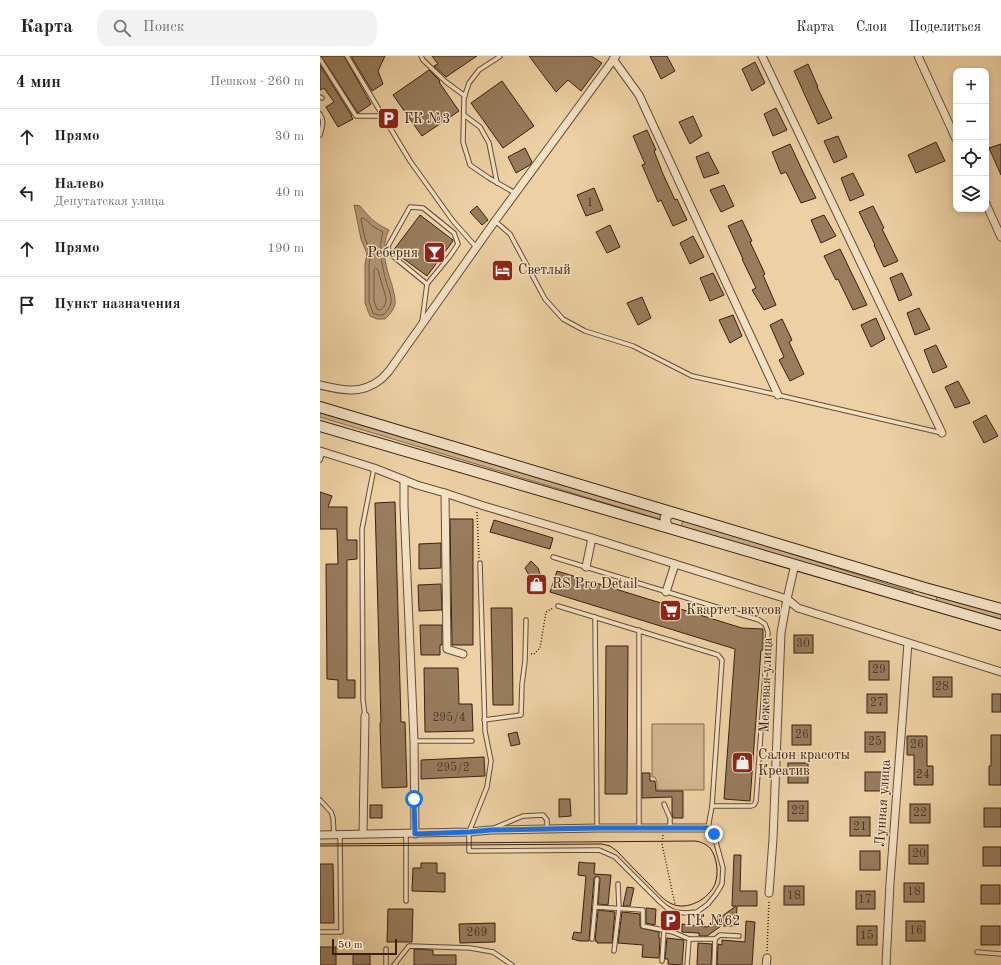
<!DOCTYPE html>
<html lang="ru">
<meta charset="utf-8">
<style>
:root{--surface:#fff;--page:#f2f2f2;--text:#222;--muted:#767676;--line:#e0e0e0}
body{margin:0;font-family:"Old Standard TT",serif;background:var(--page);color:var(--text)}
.controls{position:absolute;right:12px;top:12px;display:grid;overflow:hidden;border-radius:8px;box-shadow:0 2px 6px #0003}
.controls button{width:36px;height:36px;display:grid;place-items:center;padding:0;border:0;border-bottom:1px solid var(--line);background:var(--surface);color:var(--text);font:20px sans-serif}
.scale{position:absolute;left:12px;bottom:10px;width:65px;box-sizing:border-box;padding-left:4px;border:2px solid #392011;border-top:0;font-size:11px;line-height:14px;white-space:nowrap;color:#392011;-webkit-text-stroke:3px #f3e1c4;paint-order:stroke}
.stop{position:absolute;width:12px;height:12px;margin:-9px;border:3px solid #1a73e8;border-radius:50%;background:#fff}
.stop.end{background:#1a73e8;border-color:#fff;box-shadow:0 1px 4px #0008}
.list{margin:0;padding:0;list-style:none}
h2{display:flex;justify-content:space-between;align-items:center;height:52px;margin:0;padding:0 16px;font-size:17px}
h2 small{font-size:13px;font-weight:400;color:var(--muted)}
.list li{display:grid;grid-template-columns:26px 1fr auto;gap:12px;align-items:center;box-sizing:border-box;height:56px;padding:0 16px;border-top:1px solid var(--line)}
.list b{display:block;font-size:15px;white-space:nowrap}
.list p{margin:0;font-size:13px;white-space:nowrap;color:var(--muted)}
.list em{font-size:13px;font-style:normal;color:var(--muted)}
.icon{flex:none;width:22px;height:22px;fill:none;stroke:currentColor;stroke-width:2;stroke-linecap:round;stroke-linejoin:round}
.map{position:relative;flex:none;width:681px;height:909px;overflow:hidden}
header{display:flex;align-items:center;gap:24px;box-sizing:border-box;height:56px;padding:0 20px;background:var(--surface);border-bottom:1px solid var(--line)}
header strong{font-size:19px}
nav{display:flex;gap:22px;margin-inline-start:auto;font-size:14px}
.search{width:280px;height:36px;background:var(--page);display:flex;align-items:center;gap:10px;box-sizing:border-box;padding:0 14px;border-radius:12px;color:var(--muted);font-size:15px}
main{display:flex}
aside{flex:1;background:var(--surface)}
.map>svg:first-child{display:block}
</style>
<header>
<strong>Карта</strong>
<div class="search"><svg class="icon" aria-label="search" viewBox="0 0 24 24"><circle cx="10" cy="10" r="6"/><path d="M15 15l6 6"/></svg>Поиск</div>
<nav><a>Карта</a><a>Слои</a><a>Поделиться</a></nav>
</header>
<main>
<aside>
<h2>4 мин<small>Пешком · 260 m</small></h2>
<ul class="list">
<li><svg class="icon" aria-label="ahead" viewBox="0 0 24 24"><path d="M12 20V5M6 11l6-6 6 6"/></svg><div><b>Прямо</b></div><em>30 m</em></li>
<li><svg class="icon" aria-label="left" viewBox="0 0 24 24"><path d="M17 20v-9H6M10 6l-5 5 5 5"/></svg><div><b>Налево</b><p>Депутатская улица</p></div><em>40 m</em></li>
<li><svg class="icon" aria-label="ahead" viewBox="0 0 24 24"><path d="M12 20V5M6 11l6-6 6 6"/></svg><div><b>Прямо</b></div><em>190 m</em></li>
<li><svg class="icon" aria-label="arrive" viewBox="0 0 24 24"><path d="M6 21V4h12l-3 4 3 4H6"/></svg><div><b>Пункт назначения</b></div></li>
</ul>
</aside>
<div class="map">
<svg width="681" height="909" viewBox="0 0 681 909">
<rect width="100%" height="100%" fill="#edd1a4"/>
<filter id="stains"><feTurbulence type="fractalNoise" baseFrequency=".005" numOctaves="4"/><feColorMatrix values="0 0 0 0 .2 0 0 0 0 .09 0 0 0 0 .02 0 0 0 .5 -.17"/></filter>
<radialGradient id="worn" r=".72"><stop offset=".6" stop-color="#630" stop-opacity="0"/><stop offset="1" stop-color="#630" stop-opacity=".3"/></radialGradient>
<g fill="#ceb38b" stroke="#846a4e">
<path d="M0 357 342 459 339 463 0 361Z"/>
<path d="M363 464 593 536 592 540 361 471Z"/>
<path d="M618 538 681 557V563L616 545Z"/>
<path d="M332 668H384V734H337V726L335 721H332Z"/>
</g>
<path fill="#b09572" stroke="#80664b" d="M34 149 40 150C50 162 54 167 69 174 60 191 66 212 72 229 73 235 76 242 75 248 74 254 69 259 65 263H57L50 260 45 247V208L47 198 41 183Z"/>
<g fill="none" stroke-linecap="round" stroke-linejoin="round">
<g stroke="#745a42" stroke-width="1">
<path d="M42 162 45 163 54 171 63 176C58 192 62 210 66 225 68 232 72 240 71 247 70 252 66 256 63 259H58L53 257 49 246V208L51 198 45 182 41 164Z"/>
<path d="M56 212 58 214 66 242C66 247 65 251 60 254L57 253 54 245V214Z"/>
</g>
</g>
<g fill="#977c5d" stroke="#392011">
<path d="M1 0H24L51 48 38 57Z"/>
<path d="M31 0H65L58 15 63 28 52 35Z"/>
<path d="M112 0H157L126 21 114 10 118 8Z"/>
<path d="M209 0H271L282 7 261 35 248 24 236 36Z"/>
<path d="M330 0H347L355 15 341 23Z"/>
<path d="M435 6 445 27 432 35 422 13Z"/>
<path d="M488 8 498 31H497L512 62 498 68 474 15Z"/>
<path d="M0 9 32 60H31L33 63 18 71 6 51 14 46 4 32 0 34Z"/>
<path d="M109 14 120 25 119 26 139 55 102 80 73 39Z"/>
<path d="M182 25 214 70 183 92 151 47Z"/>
<path d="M456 52 467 74 453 80 444 58Z"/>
<path d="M373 60 382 80 370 88 359 66Z"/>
<path d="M327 74 336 94 334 95 343 118 355 144 357 143 367 164 353 170 341 144 338 146 322 109 325 108 313 80Z"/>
<path d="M518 80 527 101 514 107 504 85Z"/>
<path d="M616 86 625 105 596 117 588 99Z"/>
<path d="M470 88 483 116 496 142 481 147 466 116 461 118 452 96Z"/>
<path d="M681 88V119L669 92Z"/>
<path d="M205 92 212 106 210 109 196 117 188 101Z"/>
<path d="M388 96 399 117 384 122 376 101Z"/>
<path d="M533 117 544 139 530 145 521 122Z"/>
<path d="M404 129 414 150 401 156 390 134Z"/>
<path d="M274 132 283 154 266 160 257 139Z"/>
<path d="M157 150 168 164 162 169 150 156Z"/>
<path d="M553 150 564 172 562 173 578 205 564 211 554 189H555L539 156Z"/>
<path d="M100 159 133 184V185L107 220 73 195Z"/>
<path d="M504 159 516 180 501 187 491 164Z"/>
<path d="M422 164 432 185 430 186 445 218 443 219 456 249 444 254 432 234 436 232 422 203H423L408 170Z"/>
<path d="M290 169 300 191 287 197 276 176Z"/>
<path d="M373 180 384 201 370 208 360 187Z"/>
<path d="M520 193 547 249 533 254 518 223 516 224 504 200Z"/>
<path d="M393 217 404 239 390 245 380 222Z"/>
<path d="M582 217 592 239 579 245 570 222Z"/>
<path d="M322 241 331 262 318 269 307 247Z"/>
<path d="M599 252 610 273 595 279 587 257Z"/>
<path d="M413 259 422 280 410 287 399 264Z"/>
<path d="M556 262 565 283 551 291 541 269Z"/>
<path d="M462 263 472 284 469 286 484 318 470 325 459 304 464 301 450 269Z"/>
<path d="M616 289 627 311 613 317 604 294Z"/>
<path d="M638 325 650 347 635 352 625 331Z"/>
<path d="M666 359 678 380 664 387 653 366Z"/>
<path d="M0 436 12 440 8 451H27V484H37V503L27 504V624H35V642H18V624L7 623 6 508H18L17 473H0Z"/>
<path d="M75 446 81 666H85L87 731 62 732 60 667H61L55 447Z"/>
<path d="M130 463H153V589H132Z"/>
<path d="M174 464 233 482 230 493 170 476Z"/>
<path d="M121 487V512L99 513V488Z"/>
<path d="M211 505 218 512 220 518V531H209V519L205 512Z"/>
<path d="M237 515 422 572 443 573V594H441L430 745 404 743 415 593 230 536Z"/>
<path d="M121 528 122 554 99 555 98 529Z"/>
<path d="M171 552H192L193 649H173Z"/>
<path d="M100 569H122V589H120V599H101Z"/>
<rect x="474" y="579" width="19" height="18"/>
<path d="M286 590H308L307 738H285Z"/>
<rect x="549" y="605" width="20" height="19"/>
<path d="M104 612H138L139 648H152L153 675 105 676Z"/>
<rect x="613" y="621" width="19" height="20"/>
<rect x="547" y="638" width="20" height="19"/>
<rect x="672" y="638" width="9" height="18"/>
<rect x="472" y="669" width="19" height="20"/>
<path d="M197 676 200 688 191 690 188 678Z"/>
<rect x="545" y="676" width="20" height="20"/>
<path d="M671 679H681V729H669V710H671Z"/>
<path d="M587 680H607V710H613V729H594V699H587Z"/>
<path d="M164 701 165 720 101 723V704Z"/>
<rect x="468" y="707" width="20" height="20"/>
<rect x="545" y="716" width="20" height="19"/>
<path d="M322 717H330V725H335L336 735H363V762H353L352 758V741L322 742Z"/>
<path d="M239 743H250L251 760 239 761Z"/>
<rect x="468" y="745" width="20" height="20"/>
<rect x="590" y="748" width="20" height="19"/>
<rect x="50" y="749" width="12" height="13"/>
<rect x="664" y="752" width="17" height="19"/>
<rect x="530" y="761" width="20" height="19"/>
<rect x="589" y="789" width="19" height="19"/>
<rect x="663" y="791" width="18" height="19"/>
<rect x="540" y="795" width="20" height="19"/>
<path d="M414 799H421L420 835H437V850H417L416 870H403L404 868 387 880H379V877L362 876V868L387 871 416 850H412Z"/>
<path d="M259 806 267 807H275L274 818 291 819 288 849 278 848 280 823 279 821 277 820 274 822 269 885H260L252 883 254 876 261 877 266 820 258 819Z"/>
<path d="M101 807H117V817H125V836L92 835 93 812H101Z"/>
<path d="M0 808H13L14 867H0Z"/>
<rect x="584" y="827" width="20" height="19"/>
<rect x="661" y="829" width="19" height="19"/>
<rect x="464" y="830" width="20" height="19"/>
<path d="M307 831 314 832 310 850H303Z"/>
<rect x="536" y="835" width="19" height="18"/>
<path d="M326 852 336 853 335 869 326 867Z"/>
<path d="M68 853H93L92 886H67Z"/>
<path d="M278 854 295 856 292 887H277V885H275Z"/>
<path d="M302 856 320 858V870L321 872 339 876V882H340L339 902 322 901 323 889 298 887Z"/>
<path d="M426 865 435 866 432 909H397L398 888 402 889V884L425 886Z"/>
<rect x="586" y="865" width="19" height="20"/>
<path d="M175 867V886L140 887 139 868Z"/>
<rect x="537" y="870" width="20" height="19"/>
<rect x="661" y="870" width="19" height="19"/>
<path d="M347 882 364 884 362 909 348 908V903H345Z"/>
<path d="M378 887 392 888 391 909H377Z"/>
<rect x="0" y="891" width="16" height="18"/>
<path d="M94 893 113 894V899H136V909H94Z"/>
<rect x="33" y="898" width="17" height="11"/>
</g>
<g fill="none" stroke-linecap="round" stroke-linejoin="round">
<defs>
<g id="service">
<path d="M27 0 90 105 133 165 156 191"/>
<path d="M101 0 103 4 126 26 145 40"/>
<path d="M180 0 179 1 159 14 149 27 144 42 143 86 150 109 169 122 195 137"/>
<path d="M0 3 36 60H64"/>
<path d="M0 41 2 42"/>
<path d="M0 58C5 65 2 71 0 79"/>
<path d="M144 59 160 71 169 87 177 127"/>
<path d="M175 165 190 178 225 243 243 263 265 275 313 290 372 320 458 339 622 377"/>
<path d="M102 266 107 228 130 200 138 188 134 177 103 152 90 151 68 190 69 197 107 228"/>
<path d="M0 404 3 396"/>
<path d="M233 501 439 564 445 568 448 576 436 745 434 749 431 750H392"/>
<path d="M160 507 165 675 171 705 167 731 149 776V795L279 794 295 801 340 846 347 852 355 856 366 857 377 856 388 848 396 838 402 828 403 812 397 790 394 778 388 772 392 750 402 604 398 599 395 598 238 550"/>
<path d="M275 561 277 772"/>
<path d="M319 574V772"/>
<path d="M45 660 43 644 42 473 54 412"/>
<path d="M164 664 201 659 202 628 205 605 206 564"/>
<path d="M94 685H152"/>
<path d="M0 744 11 756 13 762 14 779"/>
<path d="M344 748 350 762V772"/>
<path d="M174 772 203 760 223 759 227 764V773"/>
<path d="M277 823 275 851 323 854V870L353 876 369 883H395L400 879 419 880"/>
<path d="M86 845V778"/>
<path d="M0 876H21L20 778"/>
<path d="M272 883 275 851"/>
<path d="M66 893V909"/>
<path d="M294 895 299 852 298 828"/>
<path d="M657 896 681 898"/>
<path d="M342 905 344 874 355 856"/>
<path d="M74 909 89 890 150 892 173 896 192 909"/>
<path d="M367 909 369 883"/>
<path d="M394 909 395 883"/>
</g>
<g id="minor">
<path d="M442 0 622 377"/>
<path d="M598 0 636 83"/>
<path d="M293 3 319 39 458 339"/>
<path d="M666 148 681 181"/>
<path d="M0 329C21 334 41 339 60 324 63 322 66 318 69 315L175 165 296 0"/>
<path d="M0 395 54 412 97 429 125 437 127 593 143 598"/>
<path d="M84 424V450L94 685 95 778"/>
<path d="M125 437 164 450 272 482"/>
<path d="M266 511 272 482 355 508"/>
<path d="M346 536 355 508 467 543 478 552 681 616"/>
<path d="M43 778 45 660"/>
<path d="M0 779 149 776 170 774 277 772H388"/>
<path d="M449 837 453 783 461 577 467 543 475 508"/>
<path d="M446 909 447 902"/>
<path d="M566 909 570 827 588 587"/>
</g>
<path id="tertiary" d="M347 471 345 462 351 456"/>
<g id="secondary">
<path d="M0 351 605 532 681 553"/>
<path d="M0 370 681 569"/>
</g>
</defs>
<use href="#service" stroke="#664c36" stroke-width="5.5"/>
<use href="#minor" stroke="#664c36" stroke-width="9"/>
<use href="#tertiary" stroke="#664c36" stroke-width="11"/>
<use href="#secondary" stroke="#392011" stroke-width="12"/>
<g stroke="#392011" stroke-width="1.5" stroke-dasharray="1 2" stroke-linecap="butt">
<path d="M157 456 159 502"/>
<path d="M211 598H214L220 592 226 556 233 552"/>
<path d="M343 779 342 788 355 848"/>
<path d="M447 895 449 845"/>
</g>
<use href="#service" stroke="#f3e1c4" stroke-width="3.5"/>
<use href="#minor" stroke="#f3e1c4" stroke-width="7"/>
<use href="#tertiary" stroke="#f3e1c4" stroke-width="9"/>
<use href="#secondary" stroke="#f3e1c4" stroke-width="10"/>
<path stroke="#392011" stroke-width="1" d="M0 788 376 785C381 786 386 788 390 792 397 801 399 817 395 828 389 843 367 855 352 848 343 844 337 836 331 830 320 819 309 808 298 796L290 790 282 788 0 790"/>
</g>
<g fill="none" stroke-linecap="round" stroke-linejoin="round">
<path stroke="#1a73e8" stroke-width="5" d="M94 743 95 778 150 776 170 774 277 772H388L394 778"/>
</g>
<defs>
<symbol id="parking-square" viewBox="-11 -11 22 22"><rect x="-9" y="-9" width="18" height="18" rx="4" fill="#8f2418" stroke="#f3e1c4"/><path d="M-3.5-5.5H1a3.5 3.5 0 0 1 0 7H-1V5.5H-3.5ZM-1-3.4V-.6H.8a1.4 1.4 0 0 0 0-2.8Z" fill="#fff"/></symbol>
<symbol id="bar-square" viewBox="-11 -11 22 22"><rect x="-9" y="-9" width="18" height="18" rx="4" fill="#8f2418" stroke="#f3e1c4"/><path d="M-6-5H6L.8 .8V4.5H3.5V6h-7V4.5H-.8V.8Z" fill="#fff"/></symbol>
<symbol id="hotel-square" viewBox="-11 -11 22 22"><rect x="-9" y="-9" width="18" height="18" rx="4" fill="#8f2418" stroke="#f3e1c4"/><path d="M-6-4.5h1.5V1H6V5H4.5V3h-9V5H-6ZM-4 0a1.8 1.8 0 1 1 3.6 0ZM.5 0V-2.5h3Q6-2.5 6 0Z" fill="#fff"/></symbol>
<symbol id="shop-square" viewBox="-11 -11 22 22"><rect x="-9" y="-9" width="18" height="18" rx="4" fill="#8f2418" stroke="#f3e1c4"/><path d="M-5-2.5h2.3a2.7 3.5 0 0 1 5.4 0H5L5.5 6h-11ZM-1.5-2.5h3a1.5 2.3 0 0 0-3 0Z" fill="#fff"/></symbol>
<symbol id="supermarket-square" viewBox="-11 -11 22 22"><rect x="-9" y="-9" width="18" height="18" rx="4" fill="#8f2418" stroke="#f3e1c4"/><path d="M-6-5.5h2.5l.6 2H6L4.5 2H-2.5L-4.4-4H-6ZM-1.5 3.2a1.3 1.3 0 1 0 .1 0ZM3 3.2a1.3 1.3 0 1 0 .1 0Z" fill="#fff"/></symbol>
</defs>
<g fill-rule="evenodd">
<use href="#parking-square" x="56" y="50" width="25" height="25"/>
<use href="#bar-square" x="102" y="184" width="25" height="25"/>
<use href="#hotel-square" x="170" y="202" width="25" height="25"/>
<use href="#shop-square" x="204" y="516" width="25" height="25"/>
<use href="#supermarket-square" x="338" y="542" width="25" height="25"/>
<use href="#shop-square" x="410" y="694" width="25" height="25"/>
<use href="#parking-square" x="338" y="852" width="25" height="25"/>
</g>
<g text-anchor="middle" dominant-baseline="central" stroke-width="3" stroke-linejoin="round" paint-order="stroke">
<g font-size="12" fill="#503724">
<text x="270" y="147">1</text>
<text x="483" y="588">30</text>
<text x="559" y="614">29</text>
<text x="622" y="631">28</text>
<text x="557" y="647">27</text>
<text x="129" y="662">295/4</text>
<text x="482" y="679">26</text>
<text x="555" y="686">25</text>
<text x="597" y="689">26</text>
<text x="133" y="712">295/2</text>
<text x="603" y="719">24</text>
<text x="478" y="755">22</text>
<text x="600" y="757">22</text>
<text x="540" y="771">21</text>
<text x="599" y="798">20</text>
<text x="594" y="836">18</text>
<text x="474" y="840">18</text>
<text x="545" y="844">17</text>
<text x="596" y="875">16</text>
<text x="157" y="877">269</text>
<text x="547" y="880">15</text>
</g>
<g font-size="14" fill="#392011" stroke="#f3e1c4" text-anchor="start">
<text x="84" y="63">ГК №3</text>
<text x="98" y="197" text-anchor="end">Реберня</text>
<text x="198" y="214">Светлый</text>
<text x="232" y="528">RS Pro Detail</text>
<text x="366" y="554">Квартет вкусов</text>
<text x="438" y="699">Салон красоты<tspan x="438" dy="16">Креатив</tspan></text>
<text x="366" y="865">ГК №62</text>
</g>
<g font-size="14" fill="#392011" stroke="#f3e1c4">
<text transform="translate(446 629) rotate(-88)">Межевая улица</text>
<text transform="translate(563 747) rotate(-86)">Лунная улица</text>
</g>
</g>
<rect width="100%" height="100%" filter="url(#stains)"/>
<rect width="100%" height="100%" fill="url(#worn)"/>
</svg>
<div class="controls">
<button>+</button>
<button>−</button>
<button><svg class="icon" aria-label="locate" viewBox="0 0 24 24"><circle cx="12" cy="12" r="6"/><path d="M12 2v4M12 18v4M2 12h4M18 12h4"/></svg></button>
<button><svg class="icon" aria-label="layers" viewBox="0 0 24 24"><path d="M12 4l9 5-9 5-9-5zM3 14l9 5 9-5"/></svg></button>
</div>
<div class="scale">50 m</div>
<div class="stop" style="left:94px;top:743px"></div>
<div class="stop end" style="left:394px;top:778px"></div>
</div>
</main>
